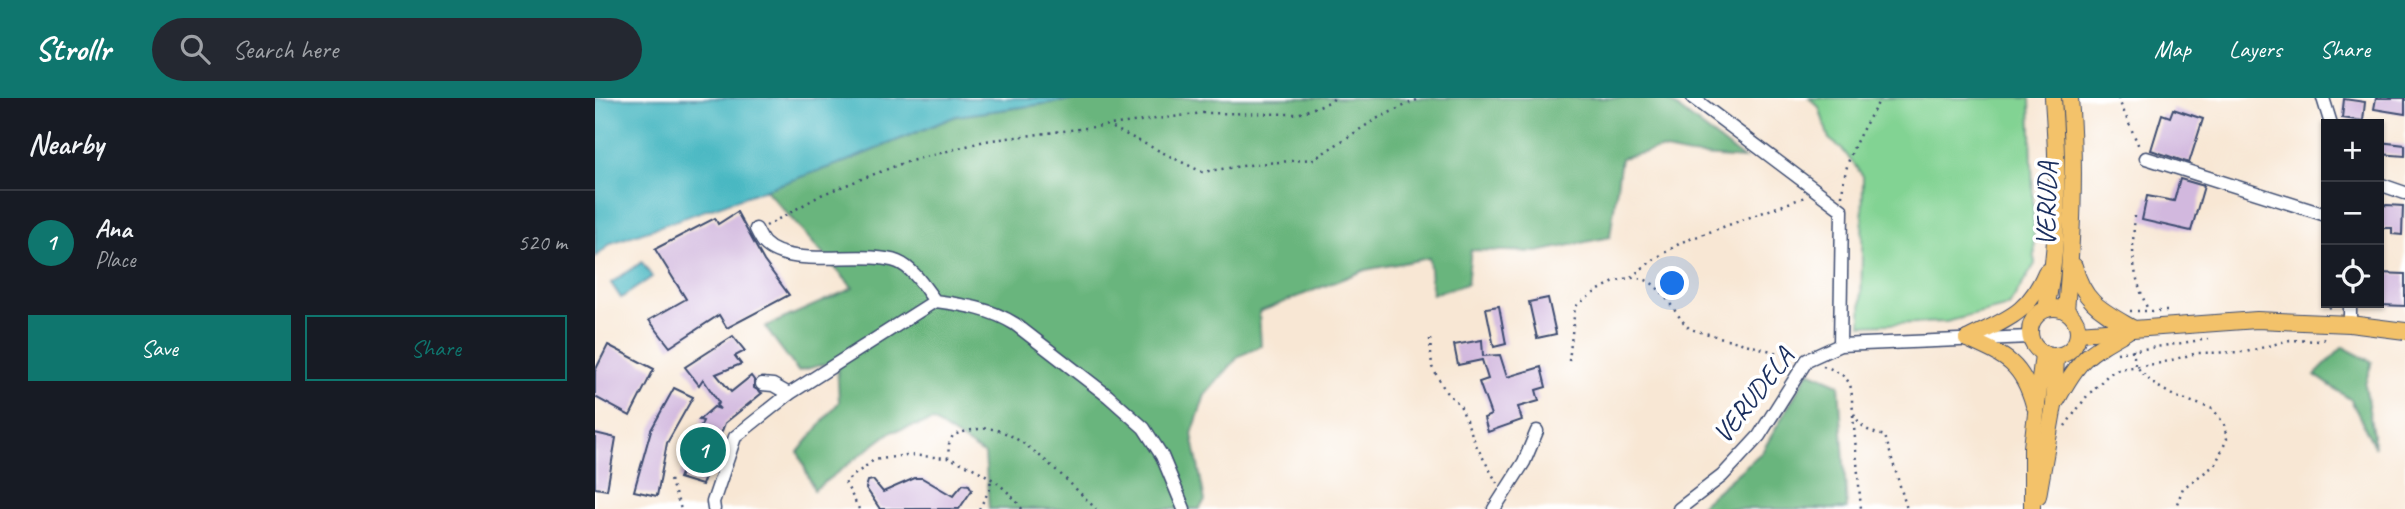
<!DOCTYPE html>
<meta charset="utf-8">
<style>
:root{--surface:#171b24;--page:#242831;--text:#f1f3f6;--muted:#9ea1a6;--line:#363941;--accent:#0f766e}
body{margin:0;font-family:Caveat,sans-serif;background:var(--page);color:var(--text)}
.controls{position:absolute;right:21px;top:21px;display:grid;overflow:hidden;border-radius:0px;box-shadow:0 2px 5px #0004}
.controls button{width:63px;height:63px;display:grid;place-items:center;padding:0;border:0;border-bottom:2px solid var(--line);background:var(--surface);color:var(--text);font:35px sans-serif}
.you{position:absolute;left:1078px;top:186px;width:24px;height:24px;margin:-18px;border:5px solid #fff;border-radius:50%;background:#1a73e8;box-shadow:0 0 0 10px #1a73e833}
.badge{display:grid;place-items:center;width:46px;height:46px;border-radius:50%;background:var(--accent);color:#fff;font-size:23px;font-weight:700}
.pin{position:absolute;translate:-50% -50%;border:4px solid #fff;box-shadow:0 2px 7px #0006}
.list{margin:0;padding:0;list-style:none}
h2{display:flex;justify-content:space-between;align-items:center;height:91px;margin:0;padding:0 28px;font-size:30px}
h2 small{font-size:23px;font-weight:400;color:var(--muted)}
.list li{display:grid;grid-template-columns:46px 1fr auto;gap:21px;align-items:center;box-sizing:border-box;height:105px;padding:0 28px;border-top:2px solid var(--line)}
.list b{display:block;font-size:26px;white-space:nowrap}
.list p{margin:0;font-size:23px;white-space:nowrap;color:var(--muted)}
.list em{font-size:23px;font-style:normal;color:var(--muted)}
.actions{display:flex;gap:14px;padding:21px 28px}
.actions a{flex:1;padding:16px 0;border:2px solid var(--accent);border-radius:0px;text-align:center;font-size:24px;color:var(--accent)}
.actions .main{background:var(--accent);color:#fff}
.icon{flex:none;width:38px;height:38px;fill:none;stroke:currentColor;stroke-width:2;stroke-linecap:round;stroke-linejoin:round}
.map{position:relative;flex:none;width:1810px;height:411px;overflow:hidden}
header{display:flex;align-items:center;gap:42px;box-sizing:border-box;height:98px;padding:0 35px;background:var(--accent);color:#fff}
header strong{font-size:33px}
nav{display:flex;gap:38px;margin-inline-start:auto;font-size:24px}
.search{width:490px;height:63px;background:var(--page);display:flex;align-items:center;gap:18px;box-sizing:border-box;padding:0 24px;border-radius:38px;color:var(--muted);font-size:26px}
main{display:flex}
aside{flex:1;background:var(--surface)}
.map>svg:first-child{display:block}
</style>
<header>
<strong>Strollr</strong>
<div class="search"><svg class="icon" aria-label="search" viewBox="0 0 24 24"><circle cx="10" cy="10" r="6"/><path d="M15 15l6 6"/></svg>Search here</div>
<nav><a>Map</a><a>Layers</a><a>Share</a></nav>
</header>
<main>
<aside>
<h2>Nearby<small></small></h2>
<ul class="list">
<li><span class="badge">1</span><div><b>Ana</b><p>Place</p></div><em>520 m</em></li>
</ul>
<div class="actions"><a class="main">Save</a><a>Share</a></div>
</aside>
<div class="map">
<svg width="1810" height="411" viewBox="0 0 1810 411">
<rect width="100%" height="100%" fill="#fff"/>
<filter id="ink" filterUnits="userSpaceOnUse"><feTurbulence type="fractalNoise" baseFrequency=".0143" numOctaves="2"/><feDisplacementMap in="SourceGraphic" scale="14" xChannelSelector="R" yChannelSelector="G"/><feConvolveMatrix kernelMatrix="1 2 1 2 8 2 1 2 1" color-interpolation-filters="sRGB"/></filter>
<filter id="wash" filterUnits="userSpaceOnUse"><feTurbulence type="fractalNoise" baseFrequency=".00686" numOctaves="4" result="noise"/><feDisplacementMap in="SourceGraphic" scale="28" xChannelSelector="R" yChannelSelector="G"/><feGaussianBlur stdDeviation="1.57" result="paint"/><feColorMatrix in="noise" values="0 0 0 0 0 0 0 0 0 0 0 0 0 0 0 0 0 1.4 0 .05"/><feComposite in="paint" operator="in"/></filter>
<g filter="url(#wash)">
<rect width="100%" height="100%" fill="#f8e7d4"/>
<path fill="#82d393" stroke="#4e8178" stroke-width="2" d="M1214 0H1435L1440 166 1414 208 1351 224 1266 227 1268 78 1247 51 1234 41 1224 9Z"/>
<g fill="#69b57d" stroke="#42726e" stroke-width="2">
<path d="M492 0H1070L1149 61 1095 57 1065 51 1026 60 1015 139 943 154 876 152 872 186 837 196 834 160 770 172 664 214 666 248 644 258 610 297 597 336 610 403 604 411H394L390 357 338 323 296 334 219 392 203 354 244 304 242 263 203 273 170 229 258 190 170 91 252 63 361 18Z"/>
<path d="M1748 249 1777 264 1770 286 1780 350 1756 302 1720 277Z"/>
<path d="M1214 273 1244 286 1252 411H1101L1167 354Z"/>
</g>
<g fill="#49b8c2" stroke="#327490" stroke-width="2">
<path d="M0 0H492L361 18 252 63 16 145 0 160Z"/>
<path d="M47 164 57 179 26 200 16 185Z"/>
</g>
<g id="blocks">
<g fill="#d2b8de">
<path d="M1781 0H1810V16L1779 11Z"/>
<path d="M1749 1 1770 4 1768 23 1747 20Z"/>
<path d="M1578 11 1608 21 1594 65 1556 52 1567 16 1575 19Z"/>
<path d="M1784 44 1810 47V58L1784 56Z"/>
<path d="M1585 81 1609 88 1596 133 1547 122 1552 98 1579 103Z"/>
<path d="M1792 107 1808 108 1807 137 1797 136V130H1784V108Z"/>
<path d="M142 114 169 163 194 197 132 230 124 217 75 249 54 222 91 201 60 151 120 120 123 126Z"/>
<path d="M1784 175 1810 176V208L1785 207Z"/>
<path d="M953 200 961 236 942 240 934 204Z"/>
<path d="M904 208 911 246 899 249 891 210Z"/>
<path d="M138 238 150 253 140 258 146 266 121 276 136 294 156 278 159 282V290L167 295 130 325 107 387 84 380 108 323 104 322 119 309 125 311 121 307 124 305 108 281 104 287 90 269Z"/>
<path d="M887 242 888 258 905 257 912 279 946 269 951 289 941 292 944 303 923 309 927 322 893 334 889 320 896 317 884 284 893 281 887 262 863 267 859 247Z"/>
<path d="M13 247 59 271 35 318 0 299V273Z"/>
<path d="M79 290 98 299 72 345 62 398 39 393 56 332Z"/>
<path d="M0 335 21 340 12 392 0 390Z"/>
<path d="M320 380H327L358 398 368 386 374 387 377 392 364 411H285L271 390 273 383 278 382 288 394Z"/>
</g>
</g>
</g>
<g filter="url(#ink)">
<use href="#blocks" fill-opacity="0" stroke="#3c4b70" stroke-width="2"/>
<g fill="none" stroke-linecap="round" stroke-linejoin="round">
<defs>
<g id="minor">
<path d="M1098 0 1247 112 1245 247"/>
<path d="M1728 0 1736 26"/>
<path d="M1551 60 1731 117"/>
<path d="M1784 86 1810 95"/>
<path d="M161 131C163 135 166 141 169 145 195 172 269 151 303 164 318 170 330 190 340 203 369 207 394 210 420 226L513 298 549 330 567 358 589 411"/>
<path d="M1755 205V226"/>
<path d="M167 286 178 287 194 296"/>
<path d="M119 411 118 404 140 339 194 296 340 203"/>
<path d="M899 411 929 364 942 333"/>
<path d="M1084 411 1127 378 1164 338 1212 262 1245 247 1435 239"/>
</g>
<g id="major">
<path d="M1479 168C1489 205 1506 212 1537 230"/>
<circle cx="1459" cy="234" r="24"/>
<path d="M1451 211C1465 141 1463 71 1458 0"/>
<path d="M1471 213C1477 141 1481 72 1475 0"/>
<path d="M1483 235 1662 222 1755 226 1810 233"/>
<path d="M1372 241C1411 221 1433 217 1451 174"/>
<path d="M1372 241C1410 258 1427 264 1439 307"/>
<path d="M1462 302C1484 261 1490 257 1531 234"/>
<path d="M1443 398 1459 307 1461 258"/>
<path d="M1437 411V349L1448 256"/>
</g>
</defs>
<use href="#minor" stroke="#3c4b70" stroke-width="15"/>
<use href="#major" stroke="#3c4b70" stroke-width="18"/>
<g stroke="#3c4b70" stroke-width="2.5" stroke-dasharray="2 5" stroke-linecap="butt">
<path d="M1523 0 1545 51"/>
<path d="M518 30 607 74 661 66 719 61 781 21 826 0"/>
<path d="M1247 98C1250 57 1266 34 1286 0"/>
<path d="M1540 118C1536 159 1537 174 1553 212"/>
<path d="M171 128 228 96 308 65 390 43 608 15 703 16 737 3 739 0"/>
<path d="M1036 179 1058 162 1087 144 1210 99"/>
<path d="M1734 210 1740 205"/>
<path d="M1535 213H1574"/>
<path d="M835 241 837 269 851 294 865 307 882 349 902 385"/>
<path d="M1538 251 1540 267 1557 285 1579 298 1618 311 1629 326 1632 341 1620 367 1588 390 1580 411"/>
<path d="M1522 255 1613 241"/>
<path d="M974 263 980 209C999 194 1036 166 1060 188 1074 200 1081 218 1095 231L1198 259"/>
<path d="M1228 268C1277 284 1242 306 1269 329 1274 334 1283 336 1290 338L1312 411"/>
<path d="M1258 317 1266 411"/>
<path d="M1470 328 1492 298 1514 276 1524 271 1566 265 1602 255 1651 254 1695 242 1726 243 1731 240"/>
<path d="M75 382 86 411"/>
<path d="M264 411 250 384 279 362 312 357 353 360"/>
<path d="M384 411 395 391 396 379"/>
<path d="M427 411C409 385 383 370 353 360L354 346 358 337C372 333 387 328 402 332 432 340 478 388 501 411"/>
</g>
<use href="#minor" stroke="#fff" stroke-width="12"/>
<use href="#major" stroke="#f3c26a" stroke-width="16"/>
</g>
</g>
<g text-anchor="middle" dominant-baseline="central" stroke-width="7" stroke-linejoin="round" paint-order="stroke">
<g font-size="28" fill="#1b2f5e" stroke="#fff">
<text transform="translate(1451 106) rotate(-89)">VERUDA</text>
<text transform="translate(1158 297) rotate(-52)">VERUDELA</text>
</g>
</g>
</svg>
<div class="controls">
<button>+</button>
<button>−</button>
<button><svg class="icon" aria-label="locate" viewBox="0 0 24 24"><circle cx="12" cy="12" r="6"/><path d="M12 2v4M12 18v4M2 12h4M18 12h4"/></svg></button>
</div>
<div class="you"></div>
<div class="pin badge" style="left:108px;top:352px">1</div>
</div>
</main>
